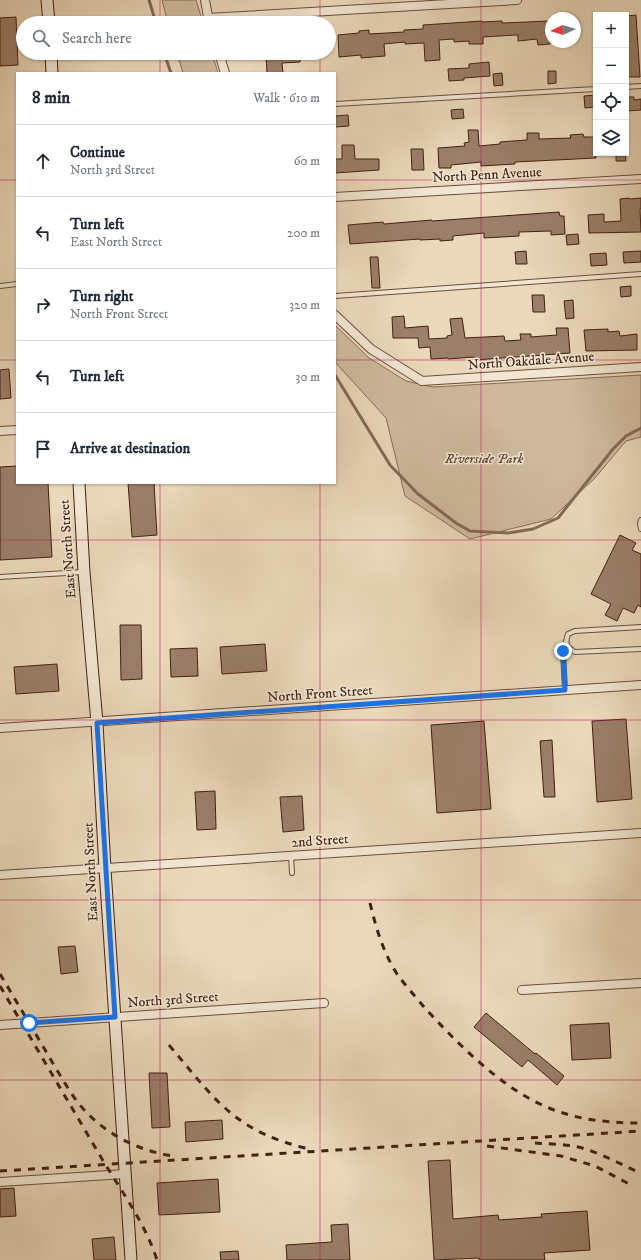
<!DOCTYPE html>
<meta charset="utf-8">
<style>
:root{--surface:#fff;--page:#f2f2f3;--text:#1f2937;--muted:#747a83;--line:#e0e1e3}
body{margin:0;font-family:"IM FELL DW Pica",serif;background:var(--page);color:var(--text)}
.controls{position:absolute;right:12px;top:12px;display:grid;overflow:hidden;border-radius:0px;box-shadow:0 1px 3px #0004}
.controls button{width:36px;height:36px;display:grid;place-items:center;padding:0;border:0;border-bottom:1px solid var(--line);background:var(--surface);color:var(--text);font:20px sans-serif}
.compass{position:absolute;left:545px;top:12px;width:36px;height:36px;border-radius:50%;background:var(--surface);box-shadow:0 1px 3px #0004;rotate:266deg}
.stop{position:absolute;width:12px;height:12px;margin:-9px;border:3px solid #1a73e8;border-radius:50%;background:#fff}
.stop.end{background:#1a73e8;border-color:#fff;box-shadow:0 1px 4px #0008}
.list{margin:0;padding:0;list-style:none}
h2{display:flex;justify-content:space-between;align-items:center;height:52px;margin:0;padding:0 16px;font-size:17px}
h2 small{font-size:13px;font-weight:400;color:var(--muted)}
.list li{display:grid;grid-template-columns:26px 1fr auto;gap:12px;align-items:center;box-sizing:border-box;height:72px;padding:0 16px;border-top:1px solid var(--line)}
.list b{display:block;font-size:15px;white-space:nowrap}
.list p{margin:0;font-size:13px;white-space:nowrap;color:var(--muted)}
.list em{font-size:13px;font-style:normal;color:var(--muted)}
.icon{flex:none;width:22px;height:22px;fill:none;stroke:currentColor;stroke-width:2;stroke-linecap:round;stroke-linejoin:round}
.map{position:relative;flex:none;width:641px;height:1260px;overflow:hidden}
.search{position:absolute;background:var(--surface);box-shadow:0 1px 3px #0004;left:16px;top:16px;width:320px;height:44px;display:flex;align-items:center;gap:10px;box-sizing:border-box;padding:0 14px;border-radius:22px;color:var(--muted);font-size:15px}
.panel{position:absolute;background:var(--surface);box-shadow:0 1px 3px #0004;left:16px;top:72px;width:320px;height:412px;border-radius:0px}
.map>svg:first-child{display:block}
</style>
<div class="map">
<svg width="641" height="1260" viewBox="0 0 641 1260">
<rect width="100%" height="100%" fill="#ead8ba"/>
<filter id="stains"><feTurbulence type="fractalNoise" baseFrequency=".005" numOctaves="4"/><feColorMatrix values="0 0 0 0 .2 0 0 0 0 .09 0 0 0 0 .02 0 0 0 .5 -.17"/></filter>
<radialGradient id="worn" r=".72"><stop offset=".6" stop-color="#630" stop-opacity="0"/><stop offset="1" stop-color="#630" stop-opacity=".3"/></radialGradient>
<g fill="#ceb99d" stroke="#886c58">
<path d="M162 0H196L203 23H168Z"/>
<path d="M177 53H212L218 73H183Z"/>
<path d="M335 325 369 358 406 381 433 387 641 375V437L626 441 594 479 551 519 470 539 405 496 386 418 335 362Z"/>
</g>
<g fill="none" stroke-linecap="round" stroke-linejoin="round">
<g stroke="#856855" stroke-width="3">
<path d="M149 0 156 23"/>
<path d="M164 53 171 73"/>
<path d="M335 375 390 465 418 494 456 523 470 531 508 533 533 529 558 518 613 449 626 436 641 428"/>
</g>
</g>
<g fill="#9a7f69" stroke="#431f12">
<path d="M636 15 640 77H627L626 16Z"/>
<path d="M16 17 18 65 0 66V18Z"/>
<path d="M482 21V22L502 21V23H504L549 21 550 44 538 45 537 39 518 41V35H515L483 37V44H469V41L454 42V39L439 40 440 60 425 61 424 43 405 44V42L384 44 385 56 361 58V55L339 57 338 35 359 33V31L369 30V34L404 32V30L423 29V25Z"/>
<path d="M266 53H300V62L282 63 283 73H267Z"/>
<path d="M489 62 490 76 464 78V80L449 81 448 69 469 68V64Z"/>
<path d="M548 71H556V83L548 84Z"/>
<path d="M502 73 503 85 494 86 493 74Z"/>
<path d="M596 95V107L585 108 584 96Z"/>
<path d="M626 97H634V100L641 99V110L626 111Z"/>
<path d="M463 109 464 118 452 119 451 110Z"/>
<path d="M348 115 349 126 335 127V116Z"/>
<path d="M468 130H478L479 146 500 144V142L527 140V133H539V139L571 138 570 135 583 134 584 137H596V158L515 162V164L481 166V162L451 165V168H439L438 148 465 146 464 143 469 142Z"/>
<path d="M342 145H354L355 159H379V170L335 173V159H342Z"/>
<path d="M411 149H423L424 170H412Z"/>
<path d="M616 153H625L626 161H616Z"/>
<path d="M629 198V199L641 198V209H640L641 232 589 233 588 215 604 214V222L621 221 620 199Z"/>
<path d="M559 212 560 216H564L565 234 551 235V231L519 232V236L484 238V233L453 236V240L440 241V239L420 240V239L350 244 348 225 383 222 384 224 432 220V221Z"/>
<path d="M578 234 579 244 567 245 566 235Z"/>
<path d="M526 251 527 264H516L515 252Z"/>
<path d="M641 251V262L624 263 623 252Z"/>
<path d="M606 253 607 265 591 266 590 254Z"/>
<path d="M370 257H378L380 288H372Z"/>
<path d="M631 286V296L621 297 620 287Z"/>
<path d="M532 295H544L545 312H533Z"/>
<path d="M573 300 574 318 566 319 564 301Z"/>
<path d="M404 316 405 328 428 326 429 339 447 338V336L452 335 450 319 462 318 465 338 504 336 505 341 521 340 520 334H531V337L557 335 556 328H568L570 353 475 360 474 357 448 359V358L431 359 430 347 419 348 418 338H393L392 317Z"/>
<path d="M608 329V332L619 331 620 336 637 334V350L586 351 584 330Z"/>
<path d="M9 369 11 398 0 399V370Z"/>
<path d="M17 466V483H48L52 557 0 560V467Z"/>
<path d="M128 483H154L157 535 132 537Z"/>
<path d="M620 535 636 543 632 550 641 554V607L638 605 634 613 623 608 617 621 605 615 611 604 591 594Z"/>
<path d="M120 625H141L142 679 121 680Z"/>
<path d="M265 644 267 671 222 674 220 647Z"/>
<path d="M197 648 198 676 171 677 170 649Z"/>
<path d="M57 664 59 691 16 694 14 667Z"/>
<path d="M626 719 632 799 597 802 592 721Z"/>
<path d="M484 721 491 809 437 813 431 725Z"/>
<path d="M552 740 555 797H544L540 741Z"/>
<path d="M215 791 216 829 197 830 195 792Z"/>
<path d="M302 796 304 830 283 832 280 797Z"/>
<path d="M75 946 78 972 61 974 58 947Z"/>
<path d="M486 1013 535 1054 536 1053 564 1076 557 1085 528 1060 522 1067 474 1027Z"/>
<path d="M609 1023 611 1058 572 1060 570 1025Z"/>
<path d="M149 1073H167L170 1127 152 1128Z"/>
<path d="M222 1120 223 1139 186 1142 185 1122Z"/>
<path d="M450 1160 453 1219 498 1215 499 1220 542 1217 541 1214 587 1211 590 1250 544 1253 545 1260H479V1258L434 1260 428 1161Z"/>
<path d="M218 1179 220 1212 159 1215 157 1183Z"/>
<path d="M14 1188 16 1216 0 1217V1189Z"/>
<path d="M348 1224 350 1260H287L286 1245 332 1242 331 1225Z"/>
<path d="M114 1237 116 1260H94L92 1239Z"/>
<path d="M238 1251 239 1260H221L220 1252Z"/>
</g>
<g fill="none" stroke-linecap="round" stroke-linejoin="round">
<defs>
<g id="lane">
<path d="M626 87 641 86"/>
<path d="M335 104 596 89"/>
<path d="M0 286 17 284"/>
<path d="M335 296 641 274"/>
<path d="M641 520 640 524 641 529"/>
<path d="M0 577 83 572"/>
<path d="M641 627 575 631 568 634C565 643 566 647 575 652L641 649"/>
<path d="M565 690 563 651 566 641"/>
<path d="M291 856 292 873"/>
</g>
<g id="street">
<path d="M205 0 209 22"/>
<path d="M207 18 517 0"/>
<path d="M219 53 225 73"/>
<path d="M335 197 641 179"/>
<path d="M335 315 371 349 422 381 641 367"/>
<path d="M0 431 17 430"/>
<path d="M0 728 641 685"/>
<path d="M0 875 641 833"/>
<path d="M522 990 641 983"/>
<path d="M0 1025 324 1003"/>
<path d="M0 1182 125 1174"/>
</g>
<g id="secondary">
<path d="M47 0 49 23"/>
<path d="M51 53 52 73"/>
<path d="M79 483 84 572 97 723 105 869 131 1260"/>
</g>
</defs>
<use href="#lane" stroke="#6d4d3c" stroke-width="6"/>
<use href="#street" stroke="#6d4d3c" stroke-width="10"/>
<use href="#secondary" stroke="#431f12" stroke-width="13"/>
<use href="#lane" stroke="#f1e6d2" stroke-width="4"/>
<use href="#street" stroke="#f1e6d2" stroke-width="8"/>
<use href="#secondary" stroke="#f1e6d2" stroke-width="11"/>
<g stroke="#431f12" stroke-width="3" stroke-dasharray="7 7" stroke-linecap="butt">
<path d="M370 903C376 928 383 952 397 974 405 985 415 996 424 1007 457 1043 502 1089 549 1108 578 1120 609 1123 641 1123"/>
<path d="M0 974C15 999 29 1023 44 1048 54 1065 64 1083 76 1100 99 1131 136 1151 174 1156"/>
<path d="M0 986C34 1044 68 1101 102 1159 122 1192 145 1223 157 1260"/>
<path d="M169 1045C205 1087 229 1125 285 1142 293 1145 303 1148 312 1149"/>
<path d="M535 1143C550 1144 567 1144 582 1148 602 1154 621 1164 640 1173"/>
<path d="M487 1146 561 1156 595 1166 631 1185"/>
<path d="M0 1171 641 1131"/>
</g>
</g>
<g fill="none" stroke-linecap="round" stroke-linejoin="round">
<path stroke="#1a73e8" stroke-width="5" d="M29 1023 115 1017 97 723 565 690 563 651"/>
</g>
<path fill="none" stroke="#c2185b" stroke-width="1" stroke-opacity="0.55" d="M160 0V23M320 0V23M481 0V1260M160 53V73M320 53V73M0 180H17M335 180H641M0 360H17M335 360H641M160 483V1260M320 483V1260M0 540H641M0 720H641M0 900H641M0 1080H641"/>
<g text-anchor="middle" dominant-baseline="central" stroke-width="3" stroke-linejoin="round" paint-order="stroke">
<g font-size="14" fill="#431f12" stroke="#f1e6d2">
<text transform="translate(487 175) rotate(-3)">North Penn Avenue</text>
<text transform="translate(531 361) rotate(-4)">North Oakdale Avenue</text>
<text transform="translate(68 549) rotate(-94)">East North Street</text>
<text transform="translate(320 694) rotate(-4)">North Front Street</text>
<text transform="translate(320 841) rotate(-4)">2nd Street</text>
<text transform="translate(91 872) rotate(-93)">East North Street</text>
<text transform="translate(173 1000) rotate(-4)">North 3rd Street</text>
</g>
<g font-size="14" font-style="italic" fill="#664635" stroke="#f1e6d2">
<text x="484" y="459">Riverside Park</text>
</g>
</g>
<rect width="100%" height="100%" filter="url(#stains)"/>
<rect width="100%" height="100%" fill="url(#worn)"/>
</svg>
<div class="controls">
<button>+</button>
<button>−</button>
<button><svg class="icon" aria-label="locate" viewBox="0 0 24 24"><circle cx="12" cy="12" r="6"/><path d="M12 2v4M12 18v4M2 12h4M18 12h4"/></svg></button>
<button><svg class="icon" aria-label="layers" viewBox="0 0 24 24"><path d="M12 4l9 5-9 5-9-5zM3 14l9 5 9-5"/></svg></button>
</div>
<svg class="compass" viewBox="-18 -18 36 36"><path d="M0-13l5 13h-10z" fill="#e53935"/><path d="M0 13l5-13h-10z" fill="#747a83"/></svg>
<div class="stop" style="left:29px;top:1023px"></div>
<div class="stop end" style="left:563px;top:651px"></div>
<div class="search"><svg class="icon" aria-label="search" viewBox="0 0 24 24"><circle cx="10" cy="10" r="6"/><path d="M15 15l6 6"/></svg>Search here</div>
<section class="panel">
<h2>8 min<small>Walk · 610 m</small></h2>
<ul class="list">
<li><svg class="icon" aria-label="ahead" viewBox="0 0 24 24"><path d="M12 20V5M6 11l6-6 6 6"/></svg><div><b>Continue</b><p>North 3rd Street</p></div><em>60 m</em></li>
<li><svg class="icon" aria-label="left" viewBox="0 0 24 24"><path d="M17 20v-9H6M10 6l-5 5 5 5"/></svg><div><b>Turn left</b><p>East North Street</p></div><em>200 m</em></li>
<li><svg class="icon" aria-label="right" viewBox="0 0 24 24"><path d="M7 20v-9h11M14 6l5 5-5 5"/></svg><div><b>Turn right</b><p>North Front Street</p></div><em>320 m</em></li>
<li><svg class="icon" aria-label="left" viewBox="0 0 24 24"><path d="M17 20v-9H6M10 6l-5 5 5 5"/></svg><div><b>Turn left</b></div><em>30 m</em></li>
<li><svg class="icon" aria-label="arrive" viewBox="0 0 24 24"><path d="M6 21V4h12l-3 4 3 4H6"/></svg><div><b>Arrive at destination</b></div></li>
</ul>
</section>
</div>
